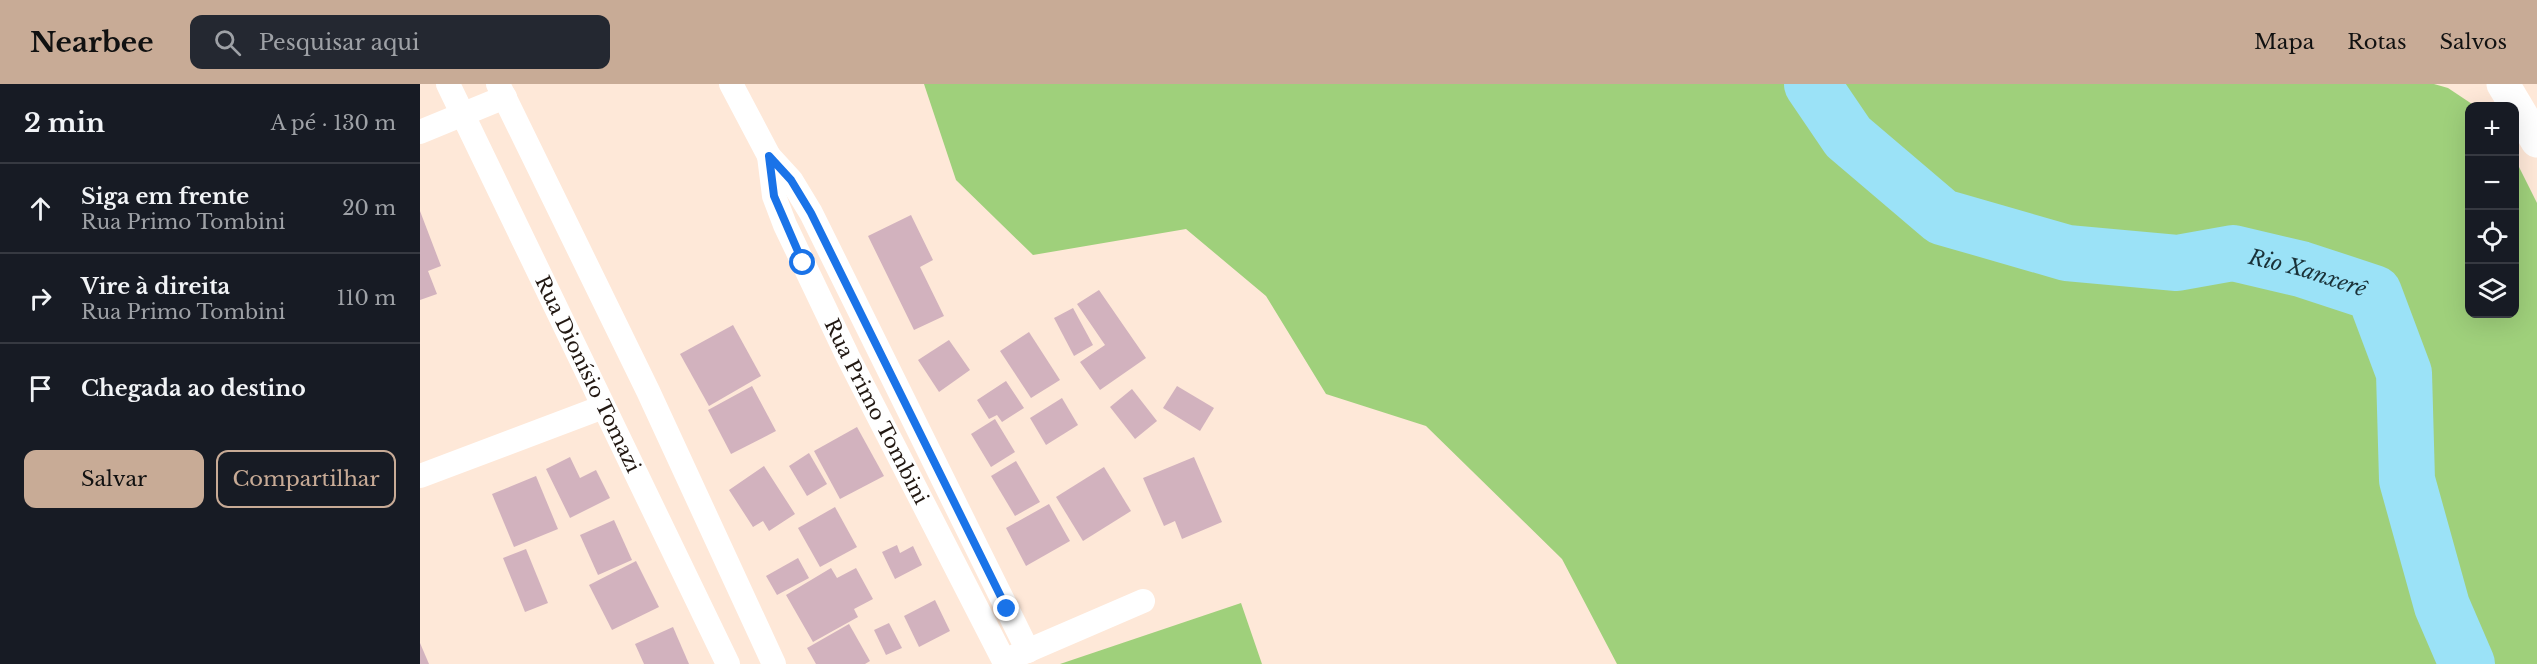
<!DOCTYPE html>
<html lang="pt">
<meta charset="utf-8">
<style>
:root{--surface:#171b24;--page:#242831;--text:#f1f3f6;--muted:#9ea1a6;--line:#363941;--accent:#c8ab96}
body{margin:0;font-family:"Libre Baskerville",serif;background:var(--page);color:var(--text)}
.controls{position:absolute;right:18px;top:18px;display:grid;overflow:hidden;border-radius:12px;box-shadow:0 6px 24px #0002}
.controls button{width:54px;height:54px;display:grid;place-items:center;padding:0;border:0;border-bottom:2px solid var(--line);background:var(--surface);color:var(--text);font:30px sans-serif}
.stop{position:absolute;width:18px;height:18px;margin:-14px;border:4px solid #1a73e8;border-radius:50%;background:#fff}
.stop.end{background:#1a73e8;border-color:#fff;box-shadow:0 2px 6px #0008}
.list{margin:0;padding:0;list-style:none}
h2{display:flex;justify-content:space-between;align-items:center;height:78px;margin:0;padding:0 24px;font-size:26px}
h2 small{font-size:20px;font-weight:400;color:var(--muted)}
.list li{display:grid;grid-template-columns:39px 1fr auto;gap:18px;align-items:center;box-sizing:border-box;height:90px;padding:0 24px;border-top:2px solid var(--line)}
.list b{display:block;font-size:22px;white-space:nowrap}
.list p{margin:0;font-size:20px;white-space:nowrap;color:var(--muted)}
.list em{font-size:20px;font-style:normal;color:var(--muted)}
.actions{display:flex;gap:12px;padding:18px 24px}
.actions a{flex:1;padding:14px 0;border:2px solid var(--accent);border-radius:12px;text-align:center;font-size:21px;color:var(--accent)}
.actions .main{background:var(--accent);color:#111}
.icon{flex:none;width:33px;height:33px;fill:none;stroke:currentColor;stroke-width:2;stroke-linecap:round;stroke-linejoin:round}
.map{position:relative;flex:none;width:2117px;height:580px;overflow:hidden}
header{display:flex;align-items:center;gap:36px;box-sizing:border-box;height:84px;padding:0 30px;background:var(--accent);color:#111}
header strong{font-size:28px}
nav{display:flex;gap:33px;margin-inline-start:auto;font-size:21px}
.search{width:420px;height:54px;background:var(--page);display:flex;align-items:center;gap:15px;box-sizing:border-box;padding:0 21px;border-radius:12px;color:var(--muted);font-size:22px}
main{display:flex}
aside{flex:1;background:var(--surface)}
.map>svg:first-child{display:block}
</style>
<header>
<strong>Nearbee</strong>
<div class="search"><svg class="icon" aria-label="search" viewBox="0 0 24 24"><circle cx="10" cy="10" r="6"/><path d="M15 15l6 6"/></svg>Pesquisar aqui</div>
<nav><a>Mapa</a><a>Rotas</a><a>Salvos</a></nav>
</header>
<main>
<aside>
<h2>2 min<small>A pé · 130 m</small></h2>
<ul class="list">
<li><svg class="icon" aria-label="ahead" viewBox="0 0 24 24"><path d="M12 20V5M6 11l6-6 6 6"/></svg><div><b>Siga em frente</b><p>Rua Primo Tombini</p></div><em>20 m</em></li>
<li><svg class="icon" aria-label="right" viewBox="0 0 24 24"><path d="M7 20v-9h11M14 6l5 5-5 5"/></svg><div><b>Vire à direita</b><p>Rua Primo Tombini</p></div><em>110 m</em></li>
<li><svg class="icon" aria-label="arrive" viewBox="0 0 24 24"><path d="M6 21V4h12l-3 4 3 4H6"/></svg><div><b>Chegada ao destino</b></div></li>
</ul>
<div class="actions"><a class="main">Salvar</a><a>Compartilhar</a></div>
</aside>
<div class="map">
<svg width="2117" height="580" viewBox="0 0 2117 580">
<rect width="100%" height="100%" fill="#fee8d8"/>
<g fill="#9fd07b">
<path d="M504 0H2014L2028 4 2055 22H2050V230H2094L2095 75 2117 119V580H1197L1142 475 1006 342 906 310 846 212 766 145 613 171 536 96Z"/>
<path d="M821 519 842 580H640Z"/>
</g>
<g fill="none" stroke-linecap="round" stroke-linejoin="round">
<path stroke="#9be2f7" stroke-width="56" id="s1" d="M1392 0 1428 53 1522 133 1647 169 1757 179 1813 169 1881 185 1954 209 1984 289 1987 396 2022 522 2047 580"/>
</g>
<g fill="#d2b2be">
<path d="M0 127 21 182 8 187 17 210 0 216Z"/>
<path d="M491 131 513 176 500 183 524 232 494 246 448 152Z"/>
<path d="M679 206 726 274 680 306 660 278 685 261 657 220Z"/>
<path d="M653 224 673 261 654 272 634 234Z"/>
<path d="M313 241 341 292 289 322 260 270Z"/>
<path d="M609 248 640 296 611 314 580 267Z"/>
<path d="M529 256 550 286 519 308 498 276Z"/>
<path d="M586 297 604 324 582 338 577 331 569 335 557 316Z"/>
<path d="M332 302 356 347 311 370 288 326Z"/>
<path d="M757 302 794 324 780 347 743 324Z"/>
<path d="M712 305 737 337 715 355 690 323Z"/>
<path d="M642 314 658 341 626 361 610 334Z"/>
<path d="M575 335 595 368 571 383 551 350Z"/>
<path d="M437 343 464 392 420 415 394 367Z"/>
<path d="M389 369 407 400 387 412 369 382Z"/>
<path d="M150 373 160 394 176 386 190 414 150 434 126 385Z"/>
<path d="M774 373 802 438 762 455 755 437 744 442 723 394Z"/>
<path d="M596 377 620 418 595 432 571 392Z"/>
<path d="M344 382 375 430 349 447 343 437 333 443 309 406Z"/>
<path d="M684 383 711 427 663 457 636 413Z"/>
<path d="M116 392 138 445 94 463 72 410Z"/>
<path d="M629 420 650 457 606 482 586 444Z"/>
<path d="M415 423 437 463 400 483 378 444Z"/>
<path d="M194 436 212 476 178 491 160 451Z"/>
<path d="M477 461 480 469 493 462 502 481 475 495 462 468Z"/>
<path d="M106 465 128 519 105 528 83 474Z"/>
<path d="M378 474 389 494 357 511 346 492Z"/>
<path d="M216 477 239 523 192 546 169 501Z"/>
<path d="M411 484 417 494 436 484 453 515 434 525 438 533 393 558 366 511Z"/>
<path d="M515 516 530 547 499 563 484 532Z"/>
<path d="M469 539 482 564 466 571 454 546Z"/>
<path d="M429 540 450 577 445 580H396L387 564Z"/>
<path d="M253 543 269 580H224L215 560Z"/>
<path d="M0 559 9 580H0Z"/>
</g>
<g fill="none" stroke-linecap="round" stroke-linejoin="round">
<g stroke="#fff" stroke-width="24">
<path id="s2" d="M28 0 308 580"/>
<path d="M78 0 228 307 354 580"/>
<path d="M311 0 349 72 371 96 391 129 608 567"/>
<path d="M0 48 85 13"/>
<path id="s3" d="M349 72 354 112 365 141 428 273 584 577"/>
<path d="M0 392 183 323"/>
<path d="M593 573 723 517"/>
</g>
<path stroke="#fff" stroke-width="33" d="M2083 0 2117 57"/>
</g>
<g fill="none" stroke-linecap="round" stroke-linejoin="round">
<path stroke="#1a73e8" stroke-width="8" d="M383 179 354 112 349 72 371 96 391 129 587 525"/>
</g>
<g text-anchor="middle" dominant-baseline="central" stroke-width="5" stroke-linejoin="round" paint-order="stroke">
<g font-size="20" fill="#221812" stroke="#fef9f5">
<text stroke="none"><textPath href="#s2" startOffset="322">Rua Dionísio Tomazi</textPath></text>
<text stroke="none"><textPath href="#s3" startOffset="279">Rua Primo Tombini</textPath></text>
</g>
<g font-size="21" font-style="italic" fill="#1a3138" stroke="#fef9f5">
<text stroke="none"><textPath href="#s1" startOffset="562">Rio Xanxerê</textPath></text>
</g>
</g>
</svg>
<div class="controls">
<button>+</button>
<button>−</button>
<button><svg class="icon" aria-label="locate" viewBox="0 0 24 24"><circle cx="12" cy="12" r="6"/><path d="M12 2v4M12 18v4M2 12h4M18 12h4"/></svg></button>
<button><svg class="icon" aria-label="layers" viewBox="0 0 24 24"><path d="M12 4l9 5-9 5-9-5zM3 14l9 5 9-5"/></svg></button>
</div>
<div class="stop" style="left:383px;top:179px"></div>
<div class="stop end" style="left:587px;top:525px"></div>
</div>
</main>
